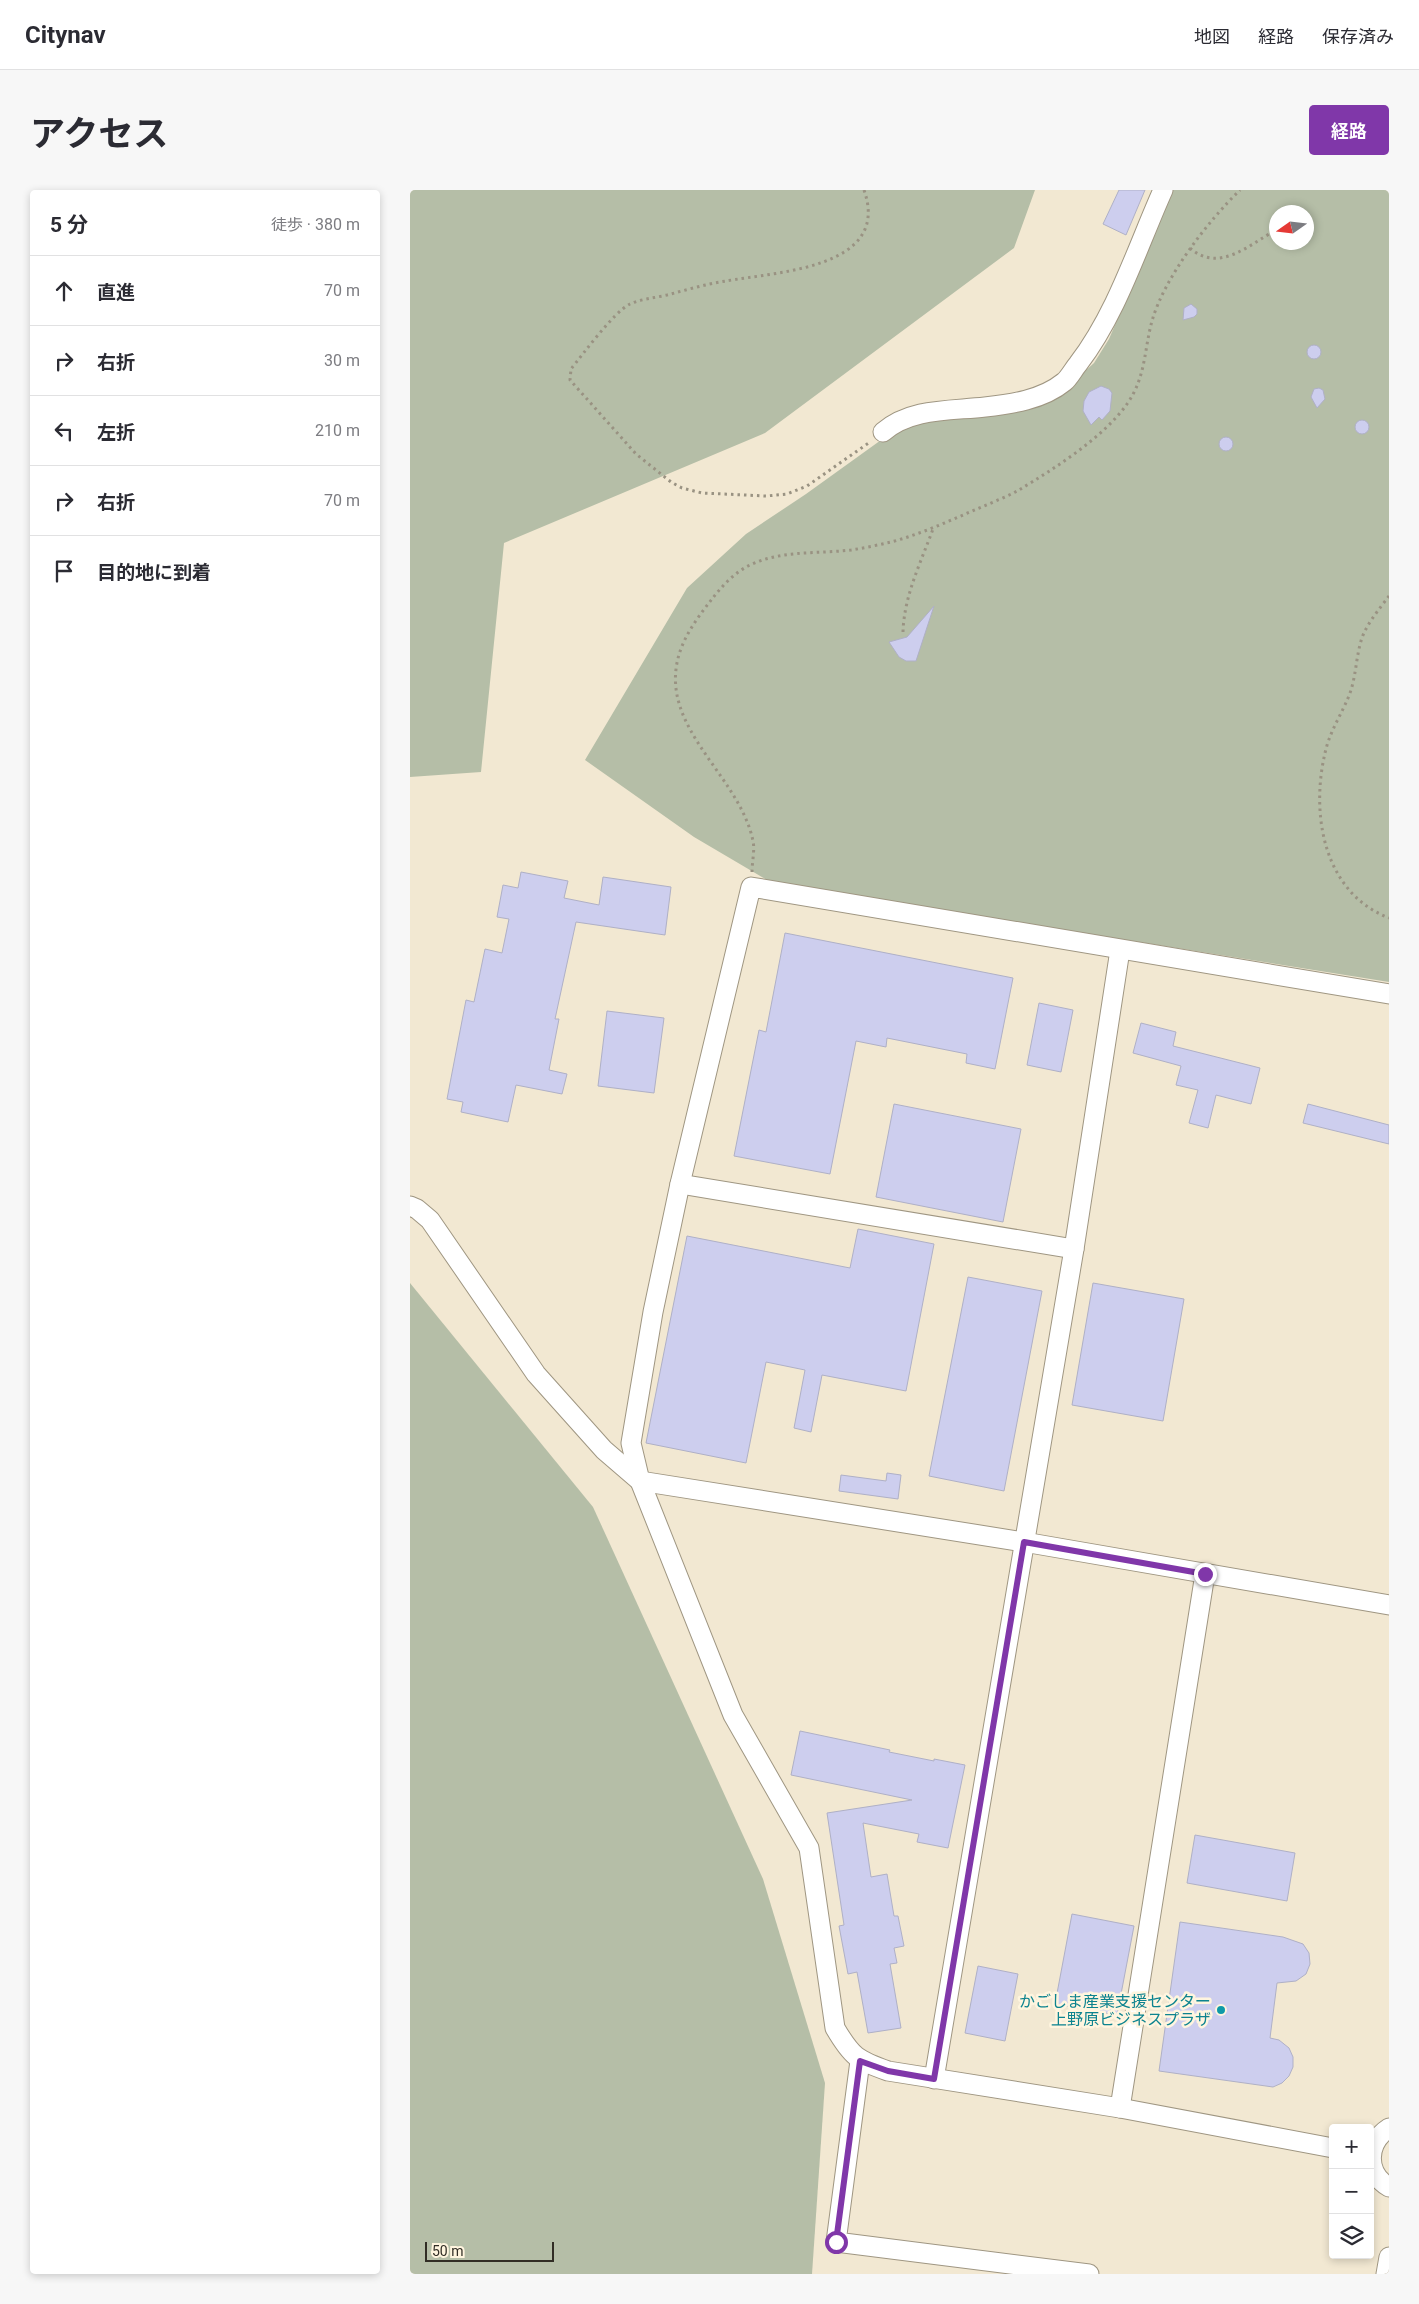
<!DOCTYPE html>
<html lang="ja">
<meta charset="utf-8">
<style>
:root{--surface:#fff;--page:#f7f7f7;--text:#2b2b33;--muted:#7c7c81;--line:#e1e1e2;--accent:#8037a9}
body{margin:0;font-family:Roboto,"Noto Sans JP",sans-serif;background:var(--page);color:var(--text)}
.controls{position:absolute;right:15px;bottom:15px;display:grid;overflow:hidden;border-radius:5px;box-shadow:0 2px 8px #0003}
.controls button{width:45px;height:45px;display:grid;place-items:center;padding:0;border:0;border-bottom:1px solid var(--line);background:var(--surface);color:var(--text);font:25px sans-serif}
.compass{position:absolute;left:859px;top:15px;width:45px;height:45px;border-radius:50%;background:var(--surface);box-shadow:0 2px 8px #0003;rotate:256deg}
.scale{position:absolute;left:15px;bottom:12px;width:129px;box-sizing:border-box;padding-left:5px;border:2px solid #312d25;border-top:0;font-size:14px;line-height:18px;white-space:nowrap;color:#312d25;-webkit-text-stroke:4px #fff5df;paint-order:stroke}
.stop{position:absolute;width:15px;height:15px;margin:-11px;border:4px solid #8037a9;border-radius:50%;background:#fff}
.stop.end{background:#8037a9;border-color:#fff;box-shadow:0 1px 5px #0008}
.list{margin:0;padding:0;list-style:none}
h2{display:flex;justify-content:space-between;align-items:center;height:65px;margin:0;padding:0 20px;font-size:21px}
h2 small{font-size:16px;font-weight:400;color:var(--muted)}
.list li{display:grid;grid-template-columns:32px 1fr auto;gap:15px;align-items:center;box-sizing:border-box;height:70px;padding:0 20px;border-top:1px solid var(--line)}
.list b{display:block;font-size:19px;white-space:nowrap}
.list em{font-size:16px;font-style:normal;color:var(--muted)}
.icon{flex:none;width:28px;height:28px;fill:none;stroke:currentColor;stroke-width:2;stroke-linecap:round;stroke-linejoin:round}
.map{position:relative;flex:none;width:979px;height:2084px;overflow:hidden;border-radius:5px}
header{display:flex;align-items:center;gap:30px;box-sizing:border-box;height:70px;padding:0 25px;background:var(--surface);border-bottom:1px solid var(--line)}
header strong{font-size:24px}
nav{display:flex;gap:28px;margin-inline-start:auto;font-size:18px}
.intro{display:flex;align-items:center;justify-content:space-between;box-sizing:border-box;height:120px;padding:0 30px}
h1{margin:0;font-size:35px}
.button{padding:12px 22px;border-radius:5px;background:var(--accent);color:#fff;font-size:18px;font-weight:700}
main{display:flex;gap:30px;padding:0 30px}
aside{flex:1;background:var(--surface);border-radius:5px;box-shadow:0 2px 8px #0003}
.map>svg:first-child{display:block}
</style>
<header>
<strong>Citynav</strong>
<nav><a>地図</a><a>経路</a><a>保存済み</a></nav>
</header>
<div class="intro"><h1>アクセス</h1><a class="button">経路</a></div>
<main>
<aside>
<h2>5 分<small>徒歩 · 380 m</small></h2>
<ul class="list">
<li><svg class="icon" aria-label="ahead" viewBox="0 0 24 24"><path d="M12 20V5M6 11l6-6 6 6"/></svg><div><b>直進</b></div><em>70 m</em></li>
<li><svg class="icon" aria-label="right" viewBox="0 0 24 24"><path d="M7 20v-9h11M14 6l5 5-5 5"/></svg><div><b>右折</b></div><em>30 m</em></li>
<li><svg class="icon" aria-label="left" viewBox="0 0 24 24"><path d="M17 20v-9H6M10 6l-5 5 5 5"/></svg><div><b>左折</b></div><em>210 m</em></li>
<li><svg class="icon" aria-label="right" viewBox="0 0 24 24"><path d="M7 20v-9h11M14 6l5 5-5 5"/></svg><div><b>右折</b></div><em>70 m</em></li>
<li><svg class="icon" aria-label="arrive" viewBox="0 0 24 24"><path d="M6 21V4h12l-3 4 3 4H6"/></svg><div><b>目的地に到着</b></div></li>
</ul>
</aside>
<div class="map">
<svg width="979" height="2084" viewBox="0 0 979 2084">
<rect width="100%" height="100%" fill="#f2e8d2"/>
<g fill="#b5bea7" fill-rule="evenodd">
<path d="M0 0H625L604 58 355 243 94 353 71 582 0 587Z"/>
<path d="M763 0H979V792L362 693 284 647 175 570 277 398 336 344 396 304 478 245 500 236 651 203 684 173 699 149ZM866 22H896V52H866Z"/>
<path d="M0 1093 183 1317 353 1689 415 1893 402 2084H0Z"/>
</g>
<g fill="#cdceee" stroke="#afb0c6">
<path d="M709 0H735L716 45 693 34Z"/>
<path d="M781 114 787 119V124L784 127 773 130 774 118Z"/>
<circle cx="904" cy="162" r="7"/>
<path d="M691 196 699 199 702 203 700 221 692 230 689 227 681 235 673 221 674 211 679 202Z"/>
<path d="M909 198 913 200 915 209 907 218 901 207 904 199Z"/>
<circle cx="952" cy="237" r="7"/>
<circle cx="816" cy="254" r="7"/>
<path d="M524 416 506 471H496L489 467 479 452 497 447Z"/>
<path d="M111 682 158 691 154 708 189 715 193 687 261 697 255 745 166 732 145 829H149L139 880 157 884 152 904 106 895 98 932 51 922 53 912 37 909 56 810 64 812 75 759 92 763 99 729 87 727 93 695 108 698Z"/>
<path d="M375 743 603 788 585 879 556 873 557 864 477 848 476 857 446 851 420 984 324 966 349 840 356 842Z"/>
<path d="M629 813 663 820 651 882 617 875Z"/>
<path d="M197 821 254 828 244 903 188 896Z"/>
<path d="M731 833 766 842 763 856 850 878 841 914 806 905 798 938 779 933 788 900 766 895 771 876 723 863Z"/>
<path d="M484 914 611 939 593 1032 466 1007Z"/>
<path d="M898 914 979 935V954L893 933Z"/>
<path d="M448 1039 524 1054 496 1201 412 1185 401 1242 384 1238 395 1180 356 1172 336 1273 236 1253 277 1046 440 1078Z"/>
<path d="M558 1087 632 1101 594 1301 519 1286Z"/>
<path d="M683 1093 774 1109 753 1231 662 1215Z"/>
<path d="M477 1283 491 1285 488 1309 429 1301 431 1285 476 1291Z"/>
<path d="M390 1541 480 1560 479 1562 524 1571V1569L555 1575 538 1658 507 1652 509 1644 453 1633 461 1687 477 1684 484 1726H488L494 1756 484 1758 487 1773 480 1774 491 1838 458 1843 447 1782 438 1784 429 1736 434 1735 417 1623 502 1610 381 1585Z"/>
<path d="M785 1645 885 1663 877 1711 777 1693Z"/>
<path d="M662 1724 724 1736 707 1825 645 1814Z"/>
<path d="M770 1732 873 1747 893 1754 899 1763 900 1774 896 1784 886 1791 867 1793 860 1848 869 1850 879 1858 883 1867V1877L879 1886 872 1893 863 1897 749 1881Z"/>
<path d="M568 1776 608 1784 595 1851 555 1843Z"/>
</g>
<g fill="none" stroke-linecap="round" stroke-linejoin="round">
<defs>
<g id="minor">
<path d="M473 242C501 218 540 221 575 217 601 214 632 210 654 192 659 188 663 180 668 174 707 123 727 58 753 0"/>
<path d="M270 994 664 1059"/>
<path d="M0 1016 7 1019 20 1030 126 1184 194 1260 230 1291 614 1352 979 1415"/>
<path d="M450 1871 426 2052 679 2084"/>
<path d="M524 1889 664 1059 710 760"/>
<path d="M710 1918 795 1384"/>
<path d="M979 1938C956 1953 955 1983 979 1997"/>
<path d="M923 1958 710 1918 478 1881C447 1870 442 1867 425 1838L399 1658 323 1525 230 1291 221 1253 243 1122 270 994 341 697 979 804"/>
<path d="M976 2084 979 2067"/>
</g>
</defs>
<use href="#minor" stroke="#9f9682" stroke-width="21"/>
<g stroke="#999282" stroke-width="3" stroke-dasharray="2.5 4" stroke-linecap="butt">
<path d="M454 0C482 79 365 82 316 91 296 94 276 100 257 105 244 108 231 109 220 114 204 122 173 164 161 179L160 190 226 264 261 292 272 298 292 303 356 306 377 304 397 296 460 252"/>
<path d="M780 58C809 84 840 54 866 40"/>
<path d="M979 406C970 418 955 436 951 451 946 468 946 486 940 503 933 522 921 539 916 559 900 621 912 702 979 728"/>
<path d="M493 442C494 406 511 372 523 339"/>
<path d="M342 682C342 672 345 660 343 651 329 582 241 534 272 456 279 439 291 423 302 409 312 396 325 382 340 375 371 360 408 364 441 360 454 358 468 355 481 352 511 344 539 331 567 319 581 313 596 307 609 300 645 278 693 248 717 214 736 187 734 160 742 131 754 88 798 31 830 0"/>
</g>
<use href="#minor" stroke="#fff" stroke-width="19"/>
</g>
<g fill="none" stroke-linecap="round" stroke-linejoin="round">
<path stroke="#8037a9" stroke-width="6" d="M426 2052 450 1871 478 1881 524 1889 614 1352 795 1384"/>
</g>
<circle fill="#0f9aa8" stroke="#fff5df" stroke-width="2" cx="811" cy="1820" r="5"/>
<g text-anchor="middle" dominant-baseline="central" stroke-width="5" stroke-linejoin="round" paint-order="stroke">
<g font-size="16" fill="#0d838f" stroke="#fff5df" text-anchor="end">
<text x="801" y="1811">かごしま産業支援センター<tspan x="801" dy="18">上野原ビジネスプラザ</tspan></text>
</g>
</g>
</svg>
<div class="controls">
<button>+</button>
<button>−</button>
<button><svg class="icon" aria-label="layers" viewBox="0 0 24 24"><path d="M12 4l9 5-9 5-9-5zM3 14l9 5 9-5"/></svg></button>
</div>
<svg class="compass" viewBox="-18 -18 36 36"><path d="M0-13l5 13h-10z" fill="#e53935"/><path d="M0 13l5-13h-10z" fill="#7c7c81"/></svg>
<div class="scale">50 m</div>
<div class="stop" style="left:426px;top:2052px"></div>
<div class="stop end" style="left:795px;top:1384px"></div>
</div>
</main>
